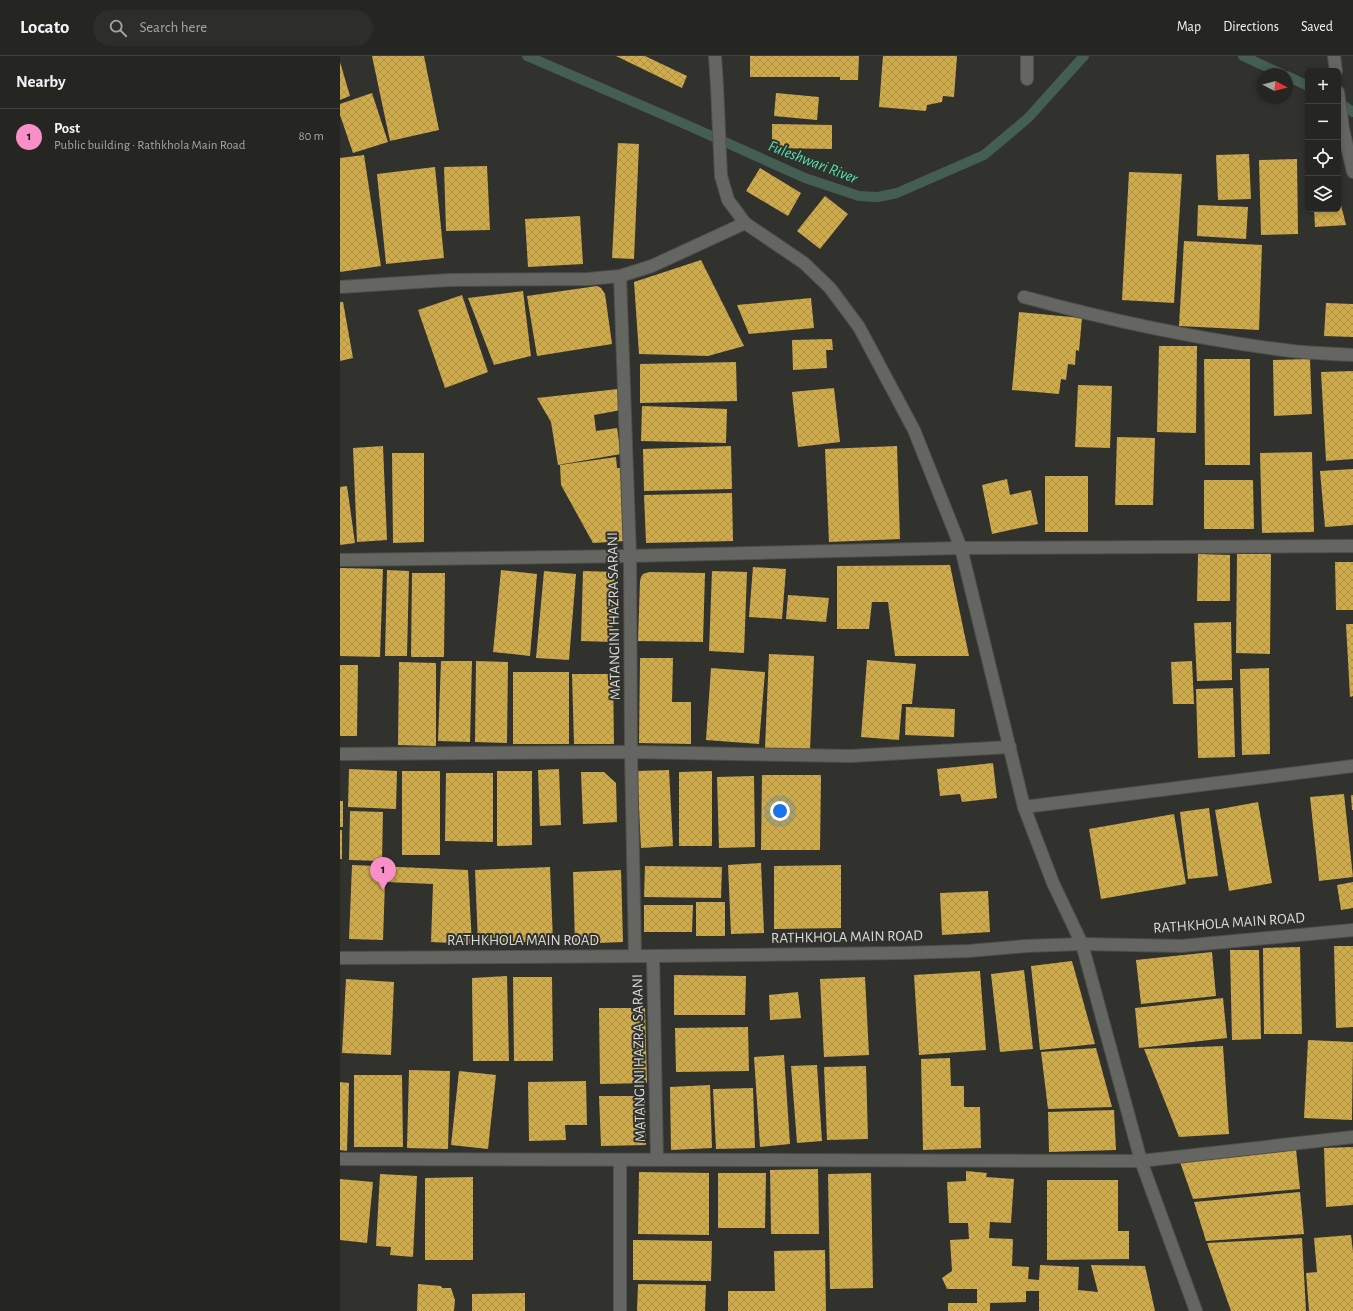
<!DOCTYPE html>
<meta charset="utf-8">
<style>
:root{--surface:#252522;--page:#2d2d2a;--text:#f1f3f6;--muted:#a3a5a5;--line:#424240;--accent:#f98fc8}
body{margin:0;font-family:"Alegreya Sans",sans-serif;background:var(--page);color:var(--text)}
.controls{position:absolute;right:12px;top:12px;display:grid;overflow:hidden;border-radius:6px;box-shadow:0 2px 6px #0003}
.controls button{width:36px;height:36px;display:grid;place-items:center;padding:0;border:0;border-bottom:1px solid var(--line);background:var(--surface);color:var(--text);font:20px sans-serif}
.compass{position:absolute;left:917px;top:12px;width:36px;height:36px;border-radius:50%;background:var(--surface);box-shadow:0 2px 6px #0003;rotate:97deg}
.you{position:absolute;left:440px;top:755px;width:14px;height:14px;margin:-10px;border:3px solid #fff;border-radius:50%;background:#1a73e8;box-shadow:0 0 0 6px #1a73e833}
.badge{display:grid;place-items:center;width:26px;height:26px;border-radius:50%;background:var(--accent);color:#111;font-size:13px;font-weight:700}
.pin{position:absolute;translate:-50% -33px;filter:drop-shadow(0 1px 2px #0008)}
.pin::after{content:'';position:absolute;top:21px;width:14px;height:12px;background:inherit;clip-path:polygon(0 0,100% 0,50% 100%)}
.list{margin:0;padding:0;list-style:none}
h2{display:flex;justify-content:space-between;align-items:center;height:52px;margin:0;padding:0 16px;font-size:17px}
h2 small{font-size:13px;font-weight:400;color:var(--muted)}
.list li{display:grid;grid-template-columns:26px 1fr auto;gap:12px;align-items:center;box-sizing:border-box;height:56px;padding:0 16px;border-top:1px solid var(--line)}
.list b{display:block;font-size:15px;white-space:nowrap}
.list p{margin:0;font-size:13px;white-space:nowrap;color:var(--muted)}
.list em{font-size:13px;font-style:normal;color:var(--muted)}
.icon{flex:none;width:22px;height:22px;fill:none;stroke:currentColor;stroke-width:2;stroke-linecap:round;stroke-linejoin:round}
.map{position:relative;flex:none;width:1013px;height:1255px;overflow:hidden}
header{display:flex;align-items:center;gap:24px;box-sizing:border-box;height:56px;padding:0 20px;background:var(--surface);border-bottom:1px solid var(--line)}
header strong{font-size:19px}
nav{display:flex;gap:22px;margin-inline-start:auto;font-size:14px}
.search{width:280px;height:36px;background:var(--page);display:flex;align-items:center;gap:10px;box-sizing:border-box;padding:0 14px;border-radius:22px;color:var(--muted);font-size:15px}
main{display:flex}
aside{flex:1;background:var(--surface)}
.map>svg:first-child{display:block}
</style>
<header>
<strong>Locato</strong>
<div class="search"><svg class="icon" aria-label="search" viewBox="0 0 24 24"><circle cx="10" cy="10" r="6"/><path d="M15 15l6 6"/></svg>Search here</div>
<nav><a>Map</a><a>Directions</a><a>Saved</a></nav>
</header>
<main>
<aside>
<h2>Nearby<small></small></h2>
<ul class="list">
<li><span class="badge">1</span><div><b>Post</b><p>Public building · Rathkhola Main Road</p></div><em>80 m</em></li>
</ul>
</aside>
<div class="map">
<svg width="1013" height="1255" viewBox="0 0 1013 1255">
<defs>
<pattern id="building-cross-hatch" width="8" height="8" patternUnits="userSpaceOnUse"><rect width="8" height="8" fill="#d0ab4b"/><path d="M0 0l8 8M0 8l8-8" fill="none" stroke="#ac9148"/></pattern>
</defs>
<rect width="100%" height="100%" fill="#31312e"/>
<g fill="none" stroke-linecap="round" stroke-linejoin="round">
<g stroke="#445e53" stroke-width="10">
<path d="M187 0 347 69 465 122 519 140 538 141 557 137 644 99 688 62 744 0"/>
<path d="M903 0 942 18"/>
<path d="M947 20 968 30"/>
<path d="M998 46 1013 56"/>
</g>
</g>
<g fill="url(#building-cross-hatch)">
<path d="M32 0H84L99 74 50 85Z"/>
<path d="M276 0H305L347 20 342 32Z"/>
<path d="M410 0H519L518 24H500V21H410Z"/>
<path d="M543 0H617L614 41 603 40 602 46 587 49 586 55 539 51Z"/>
<path d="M0 6 10 40 0 44Z"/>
<path d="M32 37 48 86 13 97 0 59V48Z"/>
<path d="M436 37 479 41 477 64 434 60Z"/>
<path d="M432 68 492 69V93L432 92Z"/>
<path d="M278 87 299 88 294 203 272 202Z"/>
<path d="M909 98 911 143 878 144 876 99Z"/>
<path d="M24 99 41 210 0 216V102Z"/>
<path d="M957 103 958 178 921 179 919 104Z"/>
<path d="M147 110 150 174 106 175 104 111Z"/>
<path d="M95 111 104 202 46 208 37 118Z"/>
<path d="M420 112 461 137 448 160 406 135Z"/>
<path d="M789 116 842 118 834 247 782 244Z"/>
<path d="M998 137 1006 169 975 171 974 153H998Z"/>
<path d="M485 140 508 158 480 193 457 175Z"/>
<path d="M858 149 908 151 906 183 857 180Z"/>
<path d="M240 160 243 208 188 211 185 163Z"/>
<path d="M844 185 922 189 919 274 839 270Z"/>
<path d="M361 204 404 290 368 300 299 298 294 226Z"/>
<path d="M257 230 261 232 265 238 272 288 197 300 187 240Z"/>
<path d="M183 235 191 300 154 309 128 242Z"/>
<path d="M122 239 148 316 105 332 78 254Z"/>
<path d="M471 242 474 272 409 278 397 249Z"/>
<path d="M0 246H3L13 302 0 305Z"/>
<path d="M986 247 1013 248V281L984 280Z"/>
<path d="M679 256 742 262 739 295 736 294 735 309 728 308 726 324 721 323 719 338 672 334Z"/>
<path d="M492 283 493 294H486L487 312 453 314 452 284Z"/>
<path d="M819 290H857L856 377 817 376Z"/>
<path d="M864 303H910V409H865Z"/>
<path d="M970 303 972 358 934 360 933 304Z"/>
<path d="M396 306 397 345 300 347V308Z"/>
<path d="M1013 315V403L986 405 981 316Z"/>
<path d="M738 329 772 330 770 392 735 391Z"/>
<path d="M494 332 500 386 458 391 452 336Z"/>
<path d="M278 333 281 354 254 359 256 375 277 372 281 398 218 409 211 366 197 342Z"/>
<path d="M302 350 387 353 386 387 301 385Z"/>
<path d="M777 381 815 382 813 449H775Z"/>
<path d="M43 390 47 484 17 486 13 392Z"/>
<path d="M391 390 392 433 304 435 303 393Z"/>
<path d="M557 390 560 483 489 486 485 393Z"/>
<path d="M972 396 974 476 922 477 920 397Z"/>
<path d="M52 397H84V486L53 487Z"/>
<path d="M276 401 277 412H280L286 485 253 487 221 429 220 409Z"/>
<path d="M1013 413V469L985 471 980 415Z"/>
<rect x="705" y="420" width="43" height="56"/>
<path d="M667 423 670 439 691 434 698 468 652 478 642 429Z"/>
<path d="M864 424H913L914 473H864Z"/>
<path d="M7 430 15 487 0 489V431Z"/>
<path d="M392 437 393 485 306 487 304 439Z"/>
<path d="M858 498 890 499V545H857Z"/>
<path d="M897 498H931L930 598 896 597Z"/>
<path d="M995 506H1013V554H996Z"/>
<path d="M610 509 629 600H555L548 546H532L529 573H497V510Z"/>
<path d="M413 511 446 513 442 563 409 561Z"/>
<path d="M0 512 43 513 40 601 0 600Z"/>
<path d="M47 514 69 515 67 600H45Z"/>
<path d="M161 514 197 518 190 600 153 596Z"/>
<path d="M204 515 236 518 229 604 196 602Z"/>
<path d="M243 515 275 516 272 586 241 585Z"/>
<path d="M372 515 407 516 404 597 369 595Z"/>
<path d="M309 516 365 517 363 586 298 585 300 525 301 521 303 518Z"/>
<path d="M72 517H105L104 601H71Z"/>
<path d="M448 539 489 542 486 566 446 563Z"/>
<path d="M891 566 892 624 857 625 854 567Z"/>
<path d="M1006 568H1013V640L1010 641Z"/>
<path d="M429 598 474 600 470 694 425 692Z"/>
<path d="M300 602H333L332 646H351V688L299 687Z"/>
<path d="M527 604 576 608 572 648H562L559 684 521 681Z"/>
<path d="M101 605H132L130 686 98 685Z"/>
<path d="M136 605 168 606 167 687 135 686Z"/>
<path d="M852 605 854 648H833L831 606Z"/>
<path d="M59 606 96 607V690L58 689Z"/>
<path d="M0 609H18L17 680H0Z"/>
<path d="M371 612 425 616 419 688 366 684Z"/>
<path d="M929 612 930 698 902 699 900 613Z"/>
<rect x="173" y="616" width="56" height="72"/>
<path d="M232 618H273L274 688H234Z"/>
<path d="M893 632 895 701 858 702 856 633Z"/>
<path d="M566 651 615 653 614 681 565 679Z"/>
<path d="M653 707 657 742 622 746 620 738 600 740 597 713Z"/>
<path d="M9 713 57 715 56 753 8 751Z"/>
<path d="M219 713 221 769 200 770 198 714Z"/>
<path d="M329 714 333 790 301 792 297 715Z"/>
<rect x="62" y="715" width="38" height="84"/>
<path d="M157 715H192V789L157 790Z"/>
<path d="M372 715V790H339V716Z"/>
<path d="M241 716H264L276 727 277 766 243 768Z"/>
<path d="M106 717H153V786L105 785Z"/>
<path d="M422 719H481L480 794H421Z"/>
<path d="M414 720 415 791 379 792 377 721Z"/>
<path d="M1004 738 1013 821 979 825 970 741Z"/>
<path d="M1011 739H1013V754H1012Z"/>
<rect x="0" y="745" width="3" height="26"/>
<path d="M918 746 932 827 889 835 875 754Z"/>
<path d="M869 752 878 820 848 823 840 756Z"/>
<path d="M10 755 43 756 42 805 9 804Z"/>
<path d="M834 758 846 828 761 843 749 773Z"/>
<rect x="0" y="774" width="2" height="29"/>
<path d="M421 807 424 877 391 878 388 809Z"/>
<path d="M12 809 128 814 132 888 91 886 93 828 45 826 43 884 9 883Z"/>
<path d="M501 809V872L434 873V810Z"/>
<path d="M305 810 382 811 381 842 304 841Z"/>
<path d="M210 811 213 885 138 888 135 814Z"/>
<path d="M281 814 283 886 235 888 233 816Z"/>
<path d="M1013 826V852L1001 854 997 829Z"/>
<path d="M648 835 650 876 602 879 600 837Z"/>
<rect x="356" y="846" width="29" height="34"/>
<path d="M304 849H353L352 876H304Z"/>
<path d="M994 890H1013V971L996 972Z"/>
<path d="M960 891 962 978H924L923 892Z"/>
<path d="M890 894H919L921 983 892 984Z"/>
<path d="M872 896 876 940 801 948 796 904Z"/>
<path d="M732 905 755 988 700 994 691 910Z"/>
<path d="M684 914 693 993 660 996 651 918Z"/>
<path d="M640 915 646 994 579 999 574 919Z"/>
<path d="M334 919 406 920 405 959H334Z"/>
<path d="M167 920 169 1005H133L132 922Z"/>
<path d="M173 921H212L213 1005H174Z"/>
<path d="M525 921 529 999 484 1001 480 923Z"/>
<path d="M6 923 54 926 51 999 2 997Z"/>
<path d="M458 936 461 962 430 964 429 939Z"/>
<path d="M883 942 887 982 799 992 795 952Z"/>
<path d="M259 952H305L307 1027 260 1028Z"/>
<path d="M408 971 409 1015 336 1016 335 972Z"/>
<path d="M968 984 1013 986 1012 1064 964 1062Z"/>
<path d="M883 990 889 1078 839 1081 804 993Z"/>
<path d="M756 992 772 1051 708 1053 701 996Z"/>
<path d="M444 999 450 1088 420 1091 414 1001Z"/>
<path d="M610 1002 611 1030H624V1051H640L641 1092 583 1094 581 1003Z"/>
<path d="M477 1009 482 1085 457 1087 451 1010Z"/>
<path d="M526 1010 528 1083 487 1084 484 1011Z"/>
<path d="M69 1014 110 1015 108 1093 67 1092Z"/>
<path d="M119 1015 156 1019 148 1093 111 1089Z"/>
<path d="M14 1019H62L63 1091H14Z"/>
<path d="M246 1025 247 1069H225L226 1084 189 1085 188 1026Z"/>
<path d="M0 1026 9 1027 7 1095 0 1094Z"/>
<path d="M370 1029 372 1092 331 1094 330 1031Z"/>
<path d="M413 1032 415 1092 376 1093 373 1033Z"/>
<path d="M259 1040H305L306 1089 261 1090Z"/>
<path d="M774 1054 776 1094 709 1096 708 1056Z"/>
<path d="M1013 1091V1149L986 1151 984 1092Z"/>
<path d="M956 1093 960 1133 853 1143 840 1106Z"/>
<path d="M478 1113 479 1178H431L430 1114Z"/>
<path d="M626 1115 647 1117 646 1121 674 1123 671 1167 650 1166 649 1182 673 1183 672 1210 689 1211 688 1223 699 1224 700 1209 739 1211 738 1234 758 1236 751 1209 805 1210 815 1255H699V1235H686V1246L650 1247V1255H608V1247H637V1233H607L602 1222 612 1215 610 1184 629 1183 628 1167H609L607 1126 626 1125Z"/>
<path d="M299 1116 369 1117V1179L298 1178Z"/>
<path d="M378 1117H426L425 1172H378Z"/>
<path d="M531 1117 533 1232 490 1233 488 1118Z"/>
<path d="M40 1118 77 1120 73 1201 50 1199 51 1191 36 1190Z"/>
<path d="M133 1121V1204H85V1122Z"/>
<path d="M0 1123 33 1126 27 1187 0 1184Z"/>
<path d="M707 1124H778V1175H789V1203L707 1204Z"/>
<path d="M960 1136 964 1178 866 1185 854 1146Z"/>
<path d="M1011 1179 1013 1196V1255H969L966 1217 977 1216 974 1182Z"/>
<path d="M962 1182 966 1255H891L867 1187Z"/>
<path d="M293 1184 372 1185 371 1225 293 1224Z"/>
<path d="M485 1194 486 1255H388V1235H435L434 1195Z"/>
<path d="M78 1228 101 1230 102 1232H111L115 1244 114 1255H77Z"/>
<path d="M298 1228 366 1229 365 1255H297Z"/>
<path d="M185 1237V1255H132V1238Z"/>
</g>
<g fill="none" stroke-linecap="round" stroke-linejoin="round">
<defs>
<g id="minor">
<path d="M375 0 377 30 381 120 388 144 405 167 464 207 490 232 519 271 574 374 621 492 684 751 713 827 742 888 801 1105 856 1255"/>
<path d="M687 0V23"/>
<path d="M994 0 996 15"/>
<path d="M998 36 1003 73 1013 116"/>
<path d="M280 220 290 500 291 696 295 900"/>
<path d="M0 231 109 224 248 223 280 220 312 210 405 167"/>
<path d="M684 241C772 265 861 284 952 295 972 297 993 298 1013 299"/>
<path d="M0 504 290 500 621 492 1013 490"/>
<path d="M0 698 291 696 511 700 670 691"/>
<path d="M684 751 1013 710"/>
<path d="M313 900 317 1104"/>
<path d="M0 902 313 900 561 897 629 895 686 890 742 888 841 890 1013 874"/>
<path d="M0 1103 801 1105 1013 1081"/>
<path d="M280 1104V1255"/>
</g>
</defs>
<use href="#minor" stroke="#4f4f4d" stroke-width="14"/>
<use href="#minor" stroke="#656662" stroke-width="12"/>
</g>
<g text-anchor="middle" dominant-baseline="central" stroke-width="4" stroke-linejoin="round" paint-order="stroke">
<g font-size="15" fill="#dbdbd9" stroke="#31312e">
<text transform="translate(274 560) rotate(-91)">MATANGINI HAZRA SARANI</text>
<text transform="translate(889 867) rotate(-4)">RATHKHOLA MAIN ROAD</text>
<text transform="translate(507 881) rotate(-1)">RATHKHOLA MAIN ROAD</text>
<text x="183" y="884">RATHKHOLA MAIN ROAD</text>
<text transform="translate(299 1002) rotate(-91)">MATANGINI HAZRA SARANI</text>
</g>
<g font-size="16" font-style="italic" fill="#51e5aa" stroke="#31312e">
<text transform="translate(473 106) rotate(21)">Fuleshwari River</text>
</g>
</g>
</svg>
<div class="controls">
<button>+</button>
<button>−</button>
<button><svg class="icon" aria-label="locate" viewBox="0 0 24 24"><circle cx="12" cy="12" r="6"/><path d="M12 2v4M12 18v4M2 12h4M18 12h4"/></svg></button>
<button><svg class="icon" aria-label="layers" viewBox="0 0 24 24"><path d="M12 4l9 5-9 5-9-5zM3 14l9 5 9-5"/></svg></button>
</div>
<svg class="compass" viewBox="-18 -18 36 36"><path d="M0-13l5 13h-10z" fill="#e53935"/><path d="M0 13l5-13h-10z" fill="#a3a5a5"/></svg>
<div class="you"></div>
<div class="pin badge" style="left:43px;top:834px">1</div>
</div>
</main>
